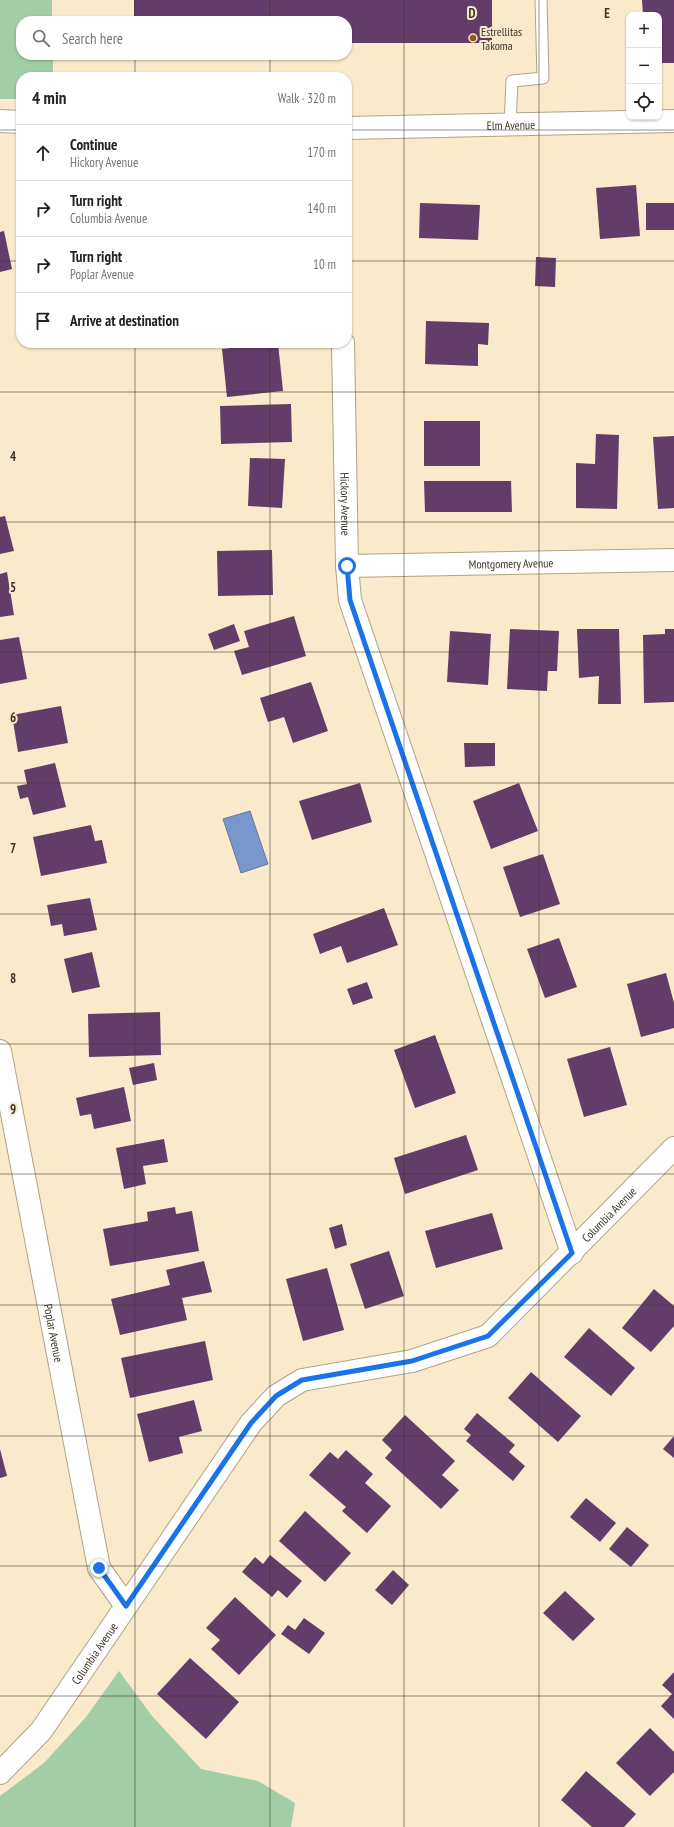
<!DOCTYPE html>
<meta charset="utf-8">
<style>
:root{--surface:#fff;--page:#f6f6f6;--text:#222;--muted:#767676;--line:#e0e0e0}
body{margin:0;font-family:"PT Sans Narrow",sans-serif;background:var(--page);color:var(--text)}
.controls{position:absolute;right:12px;top:12px;display:grid;overflow:hidden;border-radius:8px;box-shadow:0 1px 3px #0004}
.controls button{width:36px;height:36px;display:grid;place-items:center;padding:0;border:0;border-bottom:1px solid var(--line);background:var(--surface);color:var(--text);font:20px sans-serif}
.stop{position:absolute;width:12px;height:12px;margin:-9px;border:3px solid #1a73e8;border-radius:50%;background:#fff}
.stop.end{background:#1a73e8;border-color:#fff;box-shadow:0 1px 4px #0008}
.list{margin:0;padding:0;list-style:none}
h2{display:flex;justify-content:space-between;align-items:center;height:52px;margin:0;padding:0 16px;font-size:17px}
h2 small{font-size:13px;font-weight:400;color:var(--muted)}
.list li{display:grid;grid-template-columns:26px 1fr auto;gap:12px;align-items:center;box-sizing:border-box;height:56px;padding:0 16px;border-top:1px solid var(--line)}
.list b{display:block;font-size:15px;white-space:nowrap}
.list p{margin:0;font-size:13px;white-space:nowrap;color:var(--muted)}
.list em{font-size:13px;font-style:normal;color:var(--muted)}
.icon{flex:none;width:22px;height:22px;fill:none;stroke:currentColor;stroke-width:2;stroke-linecap:round;stroke-linejoin:round}
.map{position:relative;flex:none;width:674px;height:1827px;overflow:hidden}
.search{position:absolute;background:var(--surface);box-shadow:0 1px 3px #0004;left:16px;top:16px;width:336px;height:44px;display:flex;align-items:center;gap:10px;box-sizing:border-box;padding:0 14px;border-radius:16px;color:var(--muted);font-size:15px}
.panel{position:absolute;background:var(--surface);box-shadow:0 1px 3px #0004;left:16px;top:72px;width:336px;height:276px;border-radius:16px}
.map>svg:first-child{display:block}
</style>
<div class="map">
<svg width="674" height="1827" viewBox="0 0 674 1827">
<rect width="100%" height="100%" fill="#f8eacb"/>
<g fill="#a2cda7">
<path d="M0 0H52V21H21V55H53V77H21V99H0Z"/>
<path d="M119 1671 152 1716 201 1769 258 1781 295 1803 291 1827H0V1796L44 1763 86 1717Z"/>
</g>
<path fill="#7897cc" stroke="#667a9b" d="M250 811 268 864 241 873 223 819Z"/>
<g fill="#633d69">
<path d="M134 0H492V43H347V21H134Z"/>
<path d="M642 0H674V63H659V15H643Z"/>
<path d="M636 185 640 236 600 239 596 188Z"/>
<path d="M420 203 480 205 478 240 419 238Z"/>
<rect x="646" y="203" width="28" height="27"/>
<path d="M4 231 12 269 0 272V232Z"/>
<path d="M536 257 556 258 555 287 535 286Z"/>
<path d="M426 321 489 323 488 345 478 344V366L425 364Z"/>
<path d="M278 343 283 391 227 397 222 349Z"/>
<path d="M291 404 292 442 221 444 220 406Z"/>
<rect x="424" y="421" width="56" height="45"/>
<path d="M596 434 619 435 617 509 576 508V463L595 464Z"/>
<path d="M674 436V508L658 509 653 437Z"/>
<path d="M250 458 285 459 282 508 248 506Z"/>
<path d="M424 481H511L512 512H425Z"/>
<path d="M5 516 14 551 0 554V517Z"/>
<path d="M272 550 273 595 218 596 217 551Z"/>
<path d="M7 572 14 615 0 617V574Z"/>
<path d="M294 616 306 656 242 675 234 651 249 647 244 631Z"/>
<path d="M234 624 240 641 214 650 208 634Z"/>
<path d="M510 629 559 631 557 671H548L547 691 507 689Z"/>
<path d="M577 629H619L621 704H598L599 676 579 678Z"/>
<path d="M665 629H674V702L644 703 643 635 665 634Z"/>
<path d="M450 631 491 634 488 685 447 682Z"/>
<path d="M19 637 27 679 0 684V640Z"/>
<path d="M311 682 328 731 293 743 284 717 268 722 260 698Z"/>
<path d="M61 706 68 743 18 752 12 715Z"/>
<path d="M464 743H495V766L465 767Z"/>
<path d="M55 763 66 807 33 815 28 797 20 799 17 786 27 784 24 770Z"/>
<path d="M360 783 372 822 312 840 299 801Z"/>
<path d="M519 783 538 831 491 849 473 801Z"/>
<path d="M91 825 95 841 102 840 107 863 41 876 33 837Z"/>
<path d="M543 854 560 904 520 917 503 867Z"/>
<path d="M90 898 97 930 64 936 62 924 51 926 47 905Z"/>
<path d="M384 908 398 945 347 963 341 946 320 954 313 934Z"/>
<path d="M559 938 577 987 545 998 527 949Z"/>
<path d="M92 952 100 987 72 993 64 959Z"/>
<path d="M666 973 674 1003V1028L641 1037 627 984Z"/>
<path d="M367 982 373 998 353 1005 347 989Z"/>
<path d="M160 1012 161 1055 89 1057 88 1014Z"/>
<path d="M435 1035 456 1093 415 1108 394 1050Z"/>
<path d="M610 1047 627 1105 584 1117 567 1059Z"/>
<path d="M154 1063 157 1080 133 1085 129 1068Z"/>
<path d="M124 1087 131 1121 94 1129 91 1114 80 1116 76 1098Z"/>
<path d="M466 1135 478 1170 405 1194 394 1158Z"/>
<path d="M164 1139 168 1162 143 1166 146 1184 124 1189 116 1148Z"/>
<path d="M175 1207 176 1214 192 1211 199 1251 110 1266 103 1229 148 1221 147 1212Z"/>
<path d="M492 1213 503 1249 436 1268 425 1231Z"/>
<path d="M342 1224 347 1245 335 1249 329 1228Z"/>
<path d="M389 1251 404 1296 365 1309 350 1264Z"/>
<path d="M204 1261 212 1292 182 1298 187 1320 120 1335 111 1299 170 1285 166 1270Z"/>
<path d="M327 1268 344 1330 303 1341 286 1279Z"/>
<path d="M654 1289 674 1306V1326L651 1352 622 1328Z"/>
<path d="M589 1328 635 1368 611 1396 564 1357Z"/>
<path d="M205 1341 213 1380 130 1398 121 1358Z"/>
<path d="M531 1372 581 1416 558 1442 508 1398Z"/>
<path d="M194 1400 202 1431 179 1437 183 1453 149 1462 137 1414Z"/>
<path d="M477 1413 515 1445 509 1452 525 1466 513 1481 466 1441 471 1435 464 1429Z"/>
<path d="M405 1415 455 1461 442 1475 459 1490 441 1509 385 1458 392 1450 382 1440Z"/>
<path d="M674 1436V1458L663 1449Z"/>
<path d="M0 1449 7 1476 0 1478Z"/>
<path d="M346 1450 373 1474 365 1483 391 1506 367 1533 342 1511 346 1507 309 1475 330 1452 338 1459Z"/>
<path d="M586 1498 616 1523 600 1542 570 1517Z"/>
<path d="M305 1511 351 1553 325 1582 279 1541Z"/>
<path d="M627 1527 649 1545 631 1567 609 1549Z"/>
<path d="M270 1555 302 1581 287 1598 278 1590 272 1597 242 1572 255 1557 263 1564Z"/>
<path d="M393 1570 409 1585 392 1605 375 1590Z"/>
<path d="M565 1591 595 1619 573 1641 543 1613Z"/>
<path d="M235 1597 276 1635 239 1675 211 1649 220 1640 206 1628Z"/>
<path d="M304 1618 325 1633 309 1654 281 1634 288 1625 295 1630Z"/>
<path d="M190 1658 239 1702 206 1739 157 1694Z"/>
<path d="M674 1672V1719L661 1706 672 1694 662 1685Z"/>
<path d="M650 1728 674 1752V1772L650 1796 616 1763Z"/>
<path d="M586 1771 636 1814 624 1827H592L561 1800Z"/>
</g>
<g fill="none" stroke-linecap="round" stroke-linejoin="round">
<defs>
<path id="lane" d="M510 124 512 81 543 78 541 0"/>
<g id="street">
<path d="M0 121 21 122"/>
<path id="s1" d="M347 128 674 121"/>
<path id="s2" d="M343 343 347 566 350 600 572 1253"/>
<path id="s3" d="M347 566 674 560"/>
<path id="s4" d="M0 1051 99 1568 126 1606"/>
<path id="s5" d="M0 1773 41 1731 251 1423 276 1396 302 1380 412 1361 488 1336 674 1148"/>
</g>
</defs>
<use href="#lane" stroke="#b1a486" stroke-width="13"/>
<use href="#street" stroke="#b1a486" stroke-width="24"/>
<use href="#lane" stroke="#fff" stroke-width="11"/>
<use href="#street" stroke="#fff" stroke-width="22"/>
</g>
<g fill="none" stroke-linecap="round" stroke-linejoin="round">
<path stroke="#1a73e8" stroke-width="5" d="M99 1568 126 1606 251 1423 276 1396 302 1380 412 1361 488 1336 572 1253 350 600 347 566"/>
</g>
<path fill="none" stroke="#3b362a" stroke-width="1" stroke-opacity="0.55" d="M135 0V21M270 0V21M404 0V1827M539 0V1827M135 55V77M270 55V77M0 130H21M347 130H674M0 261H21M347 261H674M135 343V1827M270 343V1827M0 392H674M0 522H674M0 652H674M0 783H674M0 914H674M0 1044H674M0 1174H674M0 1305H674M0 1436H674M0 1566H674M0 1696H674"/>
<circle fill="#8d5f06" stroke="#f8eacb" stroke-width="1.5" cx="473" cy="38" r="4"/>
<g text-anchor="middle" dominant-baseline="central" stroke-width="4" stroke-linejoin="round" paint-order="stroke">
<g font-size="12" fill="#3b362a" stroke="#f8eacb" text-anchor="start">
<text x="481" y="31">Estrellitas<tspan x="481" dy="14">Takoma</tspan></text>
</g>
<g font-size="12" fill="#3b362a" stroke="#f8eacb">
<text stroke="none"><textPath href="#s1" startOffset="164">Elm Avenue</textPath></text>
<text stroke="none"><textPath href="#s2" startOffset="161">Hickory Avenue</textPath></text>
<text stroke="none"><textPath href="#s3" startOffset="164">Montgomery Avenue</textPath></text>
<text stroke="none"><textPath href="#s5" startOffset="862">Columbia Avenue</textPath></text>
<text stroke="none"><textPath href="#s4" startOffset="287">Poplar Avenue</textPath></text>
<text stroke="none"><textPath href="#s5" startOffset="153">Columbia Avenue</textPath></text>
</g>
</g>
<g font-size="13" text-anchor="middle" font-weight="bold" fill="#3b362a" stroke="#f8eacb" stroke-width="4" stroke-linejoin="round" paint-order="stroke">
<text x="472" y="18">D</text>
<text x="607" y="18">E</text>
<text x="13" y="461">4</text>
<text x="13" y="592">5</text>
<text x="13" y="722">6</text>
<text x="13" y="853">7</text>
<text x="13" y="983">8</text>
<text x="13" y="1114">9</text>
</g>
</svg>
<div class="controls">
<button>+</button>
<button>−</button>
<button><svg class="icon" aria-label="locate" viewBox="0 0 24 24"><circle cx="12" cy="12" r="6"/><path d="M12 2v4M12 18v4M2 12h4M18 12h4"/></svg></button>
</div>
<div class="stop" style="left:347px;top:566px"></div>
<div class="stop end" style="left:99px;top:1568px"></div>
<div class="search"><svg class="icon" aria-label="search" viewBox="0 0 24 24"><circle cx="10" cy="10" r="6"/><path d="M15 15l6 6"/></svg>Search here</div>
<section class="panel">
<h2>4 min<small>Walk · 320 m</small></h2>
<ul class="list">
<li><svg class="icon" aria-label="ahead" viewBox="0 0 24 24"><path d="M12 20V5M6 11l6-6 6 6"/></svg><div><b>Continue</b><p>Hickory Avenue</p></div><em>170 m</em></li>
<li><svg class="icon" aria-label="right" viewBox="0 0 24 24"><path d="M7 20v-9h11M14 6l5 5-5 5"/></svg><div><b>Turn right</b><p>Columbia Avenue</p></div><em>140 m</em></li>
<li><svg class="icon" aria-label="right" viewBox="0 0 24 24"><path d="M7 20v-9h11M14 6l5 5-5 5"/></svg><div><b>Turn right</b><p>Poplar Avenue</p></div><em>10 m</em></li>
<li><svg class="icon" aria-label="arrive" viewBox="0 0 24 24"><path d="M6 21V4h12l-3 4 3 4H6"/></svg><div><b>Arrive at destination</b></div></li>
</ul>
</section>
</div>
